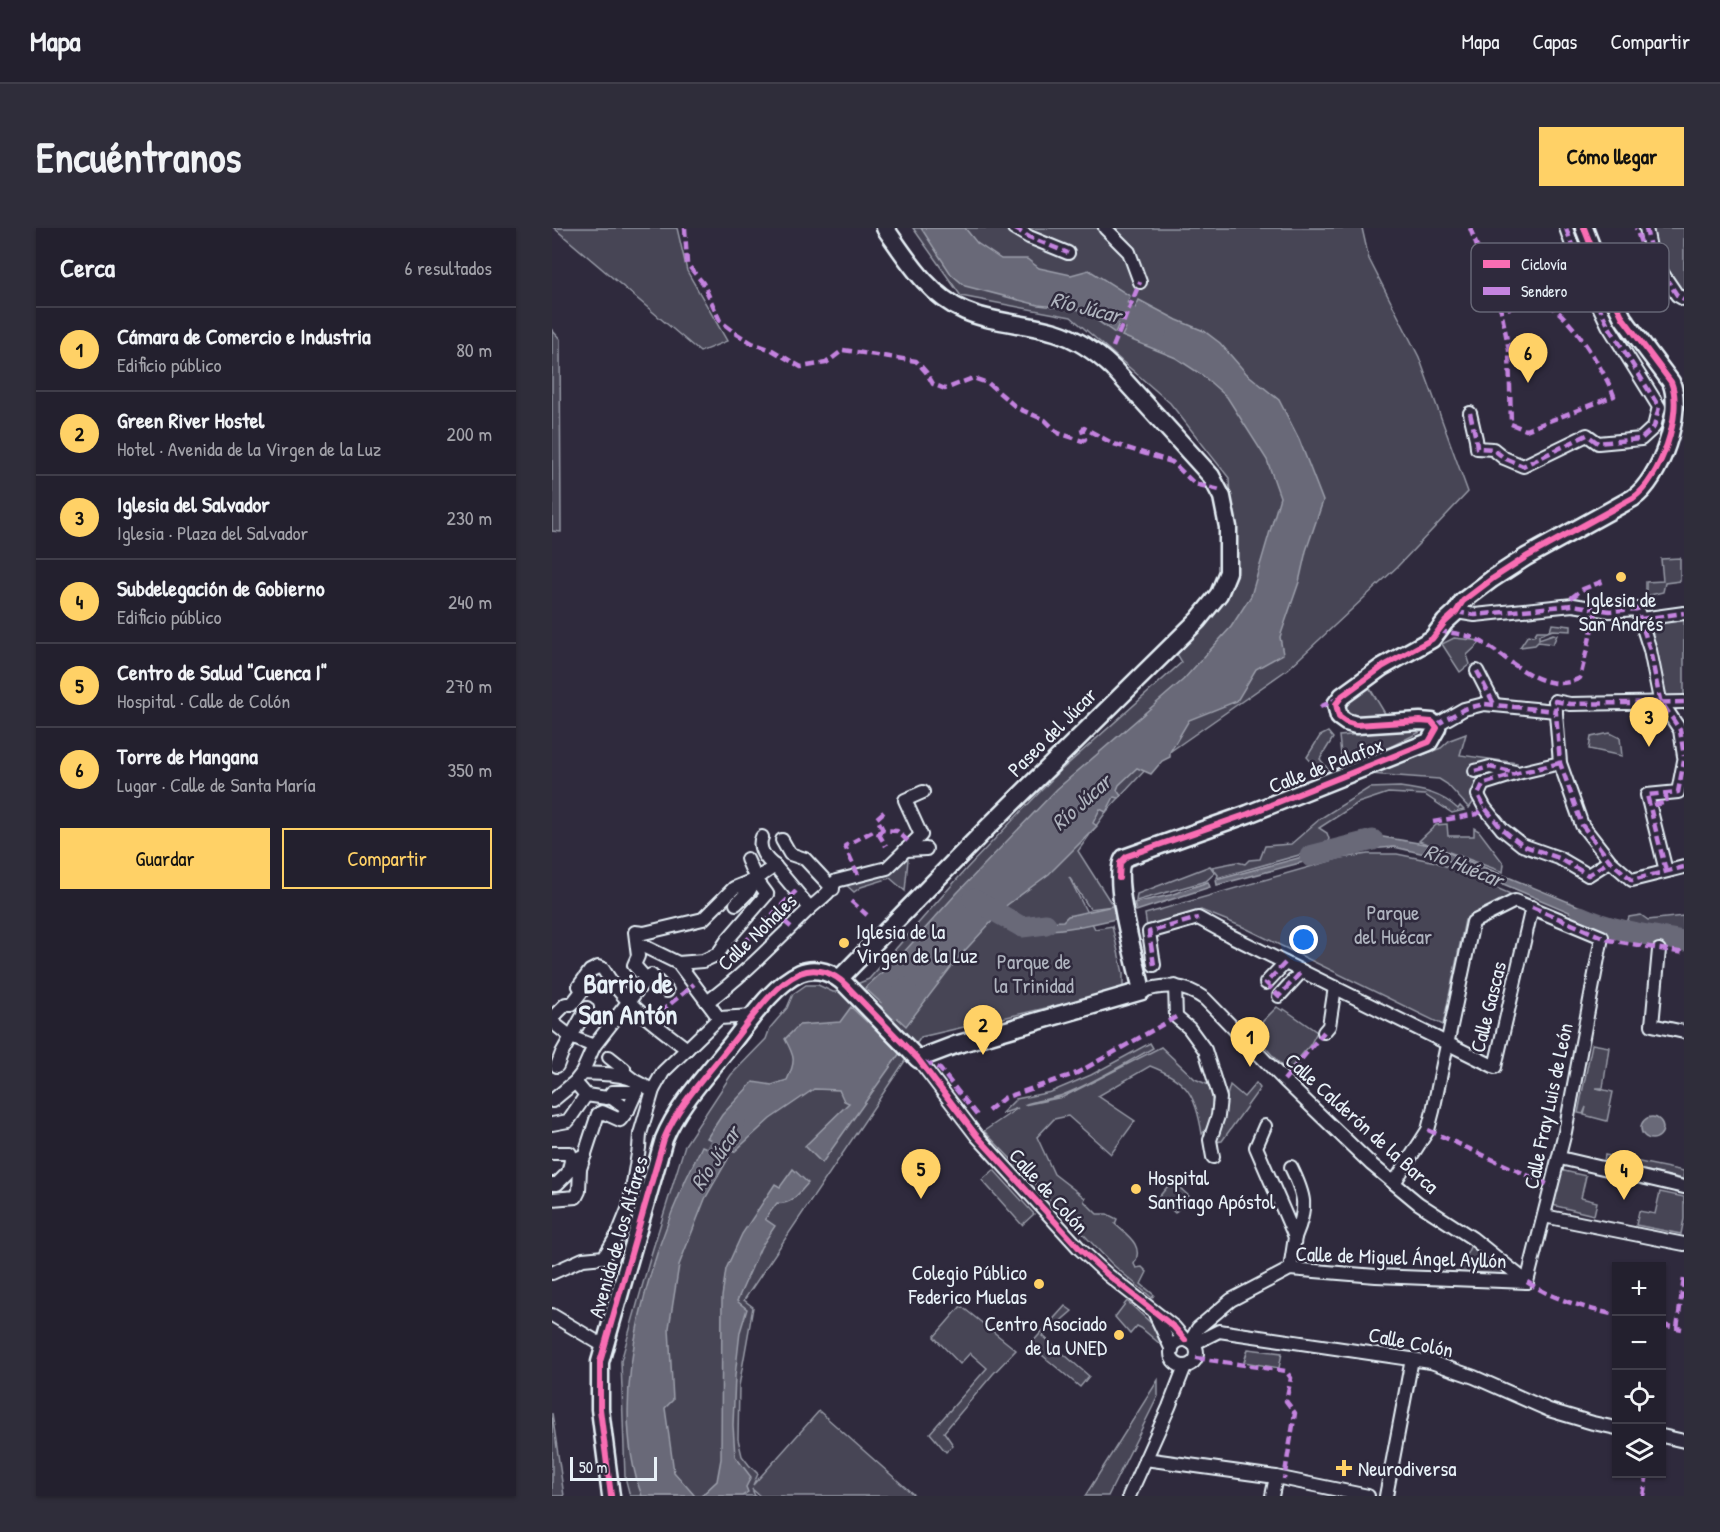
<!DOCTYPE html>
<html lang="es">
<meta charset="utf-8">
<style>
:root{--surface:#23202e;--page:#2f2d3a;--text:#f1f3f6;--muted:#a3a3aa;--line:#403e4a;--accent:#ffd166}
body{margin:0;font-family:"Patrick Hand",sans-serif;background:var(--page);color:var(--text)}
.controls{position:absolute;right:18px;bottom:18px;display:grid;overflow:hidden;border-radius:0px;box-shadow:0 2px 4px #0004}
.controls button{width:54px;height:54px;display:grid;place-items:center;padding:0;border:0;border-bottom:2px solid var(--line);background:var(--surface);color:var(--text);font:30px sans-serif}
.scale{position:absolute;left:18px;bottom:15px;width:87px;box-sizing:border-box;padding-left:6px;border:3px solid #e8f1f8;border-top:0;font-size:16px;line-height:21px;white-space:nowrap;color:#e8f1f8;-webkit-text-stroke:4px #2f2a3d;paint-order:stroke}
.you{position:absolute;left:752px;top:712px;width:21px;height:21px;margin:-15px;border:4px solid #fff;border-radius:50%;background:#1a73e8;box-shadow:0 0 0 9px #1a73e833}
.badge{display:grid;place-items:center;width:39px;height:39px;border-radius:50%;background:var(--accent);color:#111;font-size:20px;font-weight:700}
.pin{position:absolute;translate:-50% -50px;filter:drop-shadow(0 2px 3px #0008)}
.pin::after{content:'';position:absolute;top:32px;width:21px;height:18px;background:inherit;clip-path:polygon(0 0,100% 0,50% 100%)}
.list{margin:0;padding:0;list-style:none}
h2{display:flex;justify-content:space-between;align-items:center;height:78px;margin:0;padding:0 24px;font-size:26px}
h2 small{font-size:20px;font-weight:400;color:var(--muted)}
.list li{display:grid;grid-template-columns:39px 1fr auto;gap:18px;align-items:center;box-sizing:border-box;height:84px;padding:0 24px;border-top:2px solid var(--line)}
.list b{display:block;font-size:22px;white-space:nowrap}
.list p{margin:0;font-size:20px;white-space:nowrap;color:var(--muted)}
.list em{font-size:20px;font-style:normal;color:var(--muted)}
.actions{display:flex;gap:12px;padding:18px 24px}
.actions a{flex:1;padding:14px 0;border:2px solid var(--accent);border-radius:0px;text-align:center;font-size:21px;color:var(--accent)}
.actions .main{background:var(--accent);color:#111}
.icon{flex:none;width:33px;height:33px;fill:none;stroke:currentColor;stroke-width:2;stroke-linecap:round;stroke-linejoin:round}
.map{position:relative;flex:none;width:1132px;height:1268px;overflow:hidden;border-radius:0px}
header{display:flex;align-items:center;gap:36px;box-sizing:border-box;height:84px;padding:0 30px;background:var(--surface);border-bottom:2px solid var(--line)}
header strong{font-size:28px}
nav{display:flex;gap:33px;margin-inline-start:auto;font-size:21px}
.intro{display:flex;align-items:center;justify-content:space-between;box-sizing:border-box;height:144px;padding:0 36px}
h1{margin:0;font-size:42px}
.button{padding:15px 27px;border-radius:0px;background:var(--accent);color:#111;font-size:21px;font-weight:700}
main{display:flex;gap:36px;padding:0 36px}
aside{flex:1;background:var(--surface);border-radius:0px;box-shadow:0 2px 4px #0004}
.map>svg:first-child{display:block}
</style>
<header>
<strong>Mapa</strong>
<nav><a>Mapa</a><a>Capas</a><a>Compartir</a></nav>
</header>
<div class="intro"><h1>Encuéntranos</h1><a class="button">Cómo llegar</a></div>
<main>
<aside>
<h2>Cerca<small>6 resultados</small></h2>
<ul class="list">
<li><span class="badge">1</span><div><b>Cámara de Comercio e Industria</b><p>Edificio público</p></div><em>80 m</em></li>
<li><span class="badge">2</span><div><b>Green River Hostel</b><p>Hotel · Avenida de la Virgen de la Luz</p></div><em>200 m</em></li>
<li><span class="badge">3</span><div><b>Iglesia del Salvador</b><p>Iglesia · Plaza del Salvador</p></div><em>230 m</em></li>
<li><span class="badge">4</span><div><b>Subdelegación de Gobierno</b><p>Edificio público</p></div><em>240 m</em></li>
<li><span class="badge">5</span><div><b>Centro de Salud &quot;Cuenca I&quot;</b><p>Hospital · Calle de Colón</p></div><em>270 m</em></li>
<li><span class="badge">6</span><div><b>Torre de Mangana</b><p>Lugar · Calle de Santa María</p></div><em>350 m</em></li>
</ul>
<div class="actions"><a class="main">Guardar</a><a>Compartir</a></div>
</aside>
<div class="map">
<svg width="1132" height="1268" viewBox="0 0 1132 1268">
<rect width="100%" height="100%" fill="#2f2a3d"/>
<filter id="ink" filterUnits="userSpaceOnUse"><feTurbulence type="fractalNoise" baseFrequency=".0167" numOctaves="2"/><feDisplacementMap in="SourceGraphic" scale="12" xChannelSelector="R" yChannelSelector="G"/><feConvolveMatrix kernelMatrix="1 2 1 2 8 2 1 2 1" color-interpolation-filters="sRGB"/></filter>
<g filter="url(#ink)">
<g fill="#464455" stroke="#979aa6" stroke-width="1.5">
<path d="M2 0H125L135 43 175 113 148 124Z"/>
<path d="M361 0H810L817 31 867 129 916 264 845 339 736 441 596 539 554 584 526 623 561 678 538 681 517 649 543 701 560 698 571 745V762L369 809 192 1072 201 1079 187 1158 186 1211 190 1228 197 1237 206 1246 201 1257 267 1183 363 1268H208L200 1261 203 1268H78L73 1249 69 1133 99 1027 133 917 179 847 214 811 218 800 235 780 241 766 254 757H266L281 764H285L317 751 415 640 507 544 630 434 625 426 661 387 682 353 677 250 618 175 519 89 409 68Z"/>
<path d="M1100 0H1132V65L1106 29Z"/>
<path d="M0 102 8 111 9 304 0 303Z"/>
<path d="M1128 330V353L1113 355 1111 364 1094 368V354L1111 353 1109 331Z"/>
<path d="M1132 385V474L1109 475 1089 391Z"/>
<path d="M1000 396 1019 398V403L1001 402 987 407V411L1001 406 1005 407 1001 416 986 414 983 417 968 419 976 407 982 408 985 403H998Z"/>
<path d="M902 410 930 413 915 427 918 436 908 444 890 416Z"/>
<path d="M817 459 837 492 802 493 793 486V475Z"/>
<path d="M874 501 836 520 790 536 787 508Z"/>
<path d="M776 504 781 510 768 531 778 544 769 545 755 529 768 508Z"/>
<path d="M1058 505 1068 510 1070 528 1037 521 1039 509Z"/>
<path d="M914 506 908 527 965 535 966 543 938 541 959 545 930 554 923 572 917 580 895 556 887 551 818 546 889 520 898 512Z"/>
<path d="M848 559C871 562 889 565 906 581L908 578 912 582 900 585 873 567 836 565 806 575 767 600 775 605 777 611 772 620 665 650 666 647 660 639 685 634 693 636 697 632 708 631 713 618 739 616 769 590 817 560Z"/>
<path d="M895 596 896 608H922V600L927 603 952 636 951 644 867 613 884 597Z"/>
<path d="M351 626 356 631 353 663 338 650 309 659 302 664 291 654Z"/>
<path d="M816 626H845L884 634 961 667 913 692 891 797 691 699 649 682 595 699 593 686 789 630Z"/>
<path d="M658 638 663 645 654 653 584 673 585 666Z"/>
<path d="M1089 687 1096 692 1131 688 1132 706 1113 705 1075 695 1077 689Z"/>
<path d="M725 779 731 783 732 781 765 804 758 817 735 844 700 804Z"/>
<path d="M598 815 601 820C572 836 543 854 513 866 500 872 485 871 472 877L511 869 609 819 643 851 659 858C660 876 664 891 650 906 644 867 635 852 598 838L546 868 583 893 559 926 516 888 502 891 485 909 502 946 533 970 532 973 545 986H555L565 991 563 996C575 1007 593 1018 582 1036L584 1040 590 1039 595 1044 589 1056 602 1067 600 1070 560 1036 432 903 466 880 449 886 464 871 499 864 539 847Z"/>
<path d="M1040 816 1057 819 1051 860H1044L1061 864 1055 893 1032 887 1034 879 1031 886 1026 885Z"/>
<path d="M704 855 708 860 670 913 662 914 678 857 692 869Z"/>
<path d="M1053 927 1132 943 1131 951 1052 933Z"/>
<path d="M442 942 482 986 470 997 430 952Z"/>
<path d="M1008 942 1034 948 1029 970 1045 974 1042 987 1000 977Z"/>
<path d="M620 953 637 968 623 985 606 970Z"/>
<path d="M1108 964 1132 969V991L1129 1006 1084 997 1087 983 1103 986Z"/>
<path d="M919 1017 963 1049 905 1047Z"/>
<path d="M575 1073 600 1096 611 1112 608 1116 589 1100 585 1098 578 1106 563 1089Z"/>
<path d="M409 1078 464 1122 441 1146 392 1204 401 1217 394 1224 378 1205 435 1140 418 1125 408 1136 382 1109Z"/>
<path d="M513 1078 520 1083 491 1108 537 1148 528 1159 478 1117Z"/>
<path d="M696 1121 730 1125 727 1140 692 1134Z"/>
<path d="M606 1152V1168L556 1268H533Z"/>
<path d="M0 1185 12 1268H0Z"/>
</g>
<g fill="#696978" stroke="#9c9fab" stroke-width="1.5">
<path d="M369 0H413L425 15 449 31H475L487 40 519 47 537 42 578 68 563 105 530 82 486 77 413 58 399 46Z"/>
<path d="M587 72 625 92 652 103 668 115 694 145 727 172 747 211 771 273 754 323 747 354 728 409 731 426 704 441 685 473 637 492 618 524V529L610 533 599 546 585 540 567 557 565 562 569 568 567 570 562 569 554 584 548 581 541 595 545 598 497 646 455 677 406 730 354 798 313 760 352 724 405 665 505 561 631 452 679 399 699 368 728 269 715 232 675 169 650 147 624 130 570 108Z"/>
<path d="M831 609 878 617 1058 691 1055 700 890 630 842 619 794 623 793 615Z"/>
<path d="M783 615 786 625 665 657 664 652 776 622Z"/>
<path d="M656 654 658 659 584 683 582 675 618 667Z"/>
<path d="M561 678 564 691C533 697 498 707 466 699L468 695 511 693 516 688Z"/>
<path d="M1072 694 1127 709H1132V718L1101 714 1070 706Z"/>
<path d="M299 779 348 825 270 935 253 918 297 875 292 873 287 862 262 861 218 891 182 924 155 910 170 887 201 854 220 857 235 852C244 833 243 829 233 811L247 797 288 794Z"/>
<circle cx="1100" cy="900" r="11"/>
<path d="M150 918 177 929 153 971 127 1037 117 1100 121 1172 113 1180 122 1244 143 1268H90C51 1164 102 1012 150 918Z"/>
<path d="M241 941 256 955C248 964 239 978 225 975L213 991 223 998 209 1019 185 1073 195 1081 188 1104 183 1148 181 1197 183 1228 199 1249 194 1259 196 1264 190 1268H149L165 1253 169 1231 170 1069 174 1041 190 1006 223 956 228 959Z"/>
</g>
<g fill="none" stroke-linecap="round" stroke-linejoin="round">
<g stroke="#696978" stroke-width="21">
<path d="M545 79 567 83 604 105"/>
<path d="M758 628 821 612"/>
<path d="M421 671 470 699 494 696"/>
<path d="M1028 688C1061 703 1096 707 1132 713"/>
<path d="M306 824 354 760"/>
<path d="M149 949 183 893"/>
</g>
<defs>
<g id="street">
<path d="M462 0 477 9 516 25"/>
<path d="M553 0 577 24 588 54"/>
<path d="M1094 0 1100 30 1125 67 1132 71"/>
<path d="M918 185 924 211 925 220 941 221 952 230 971 238 1035 207 1046 215 1089 211 1102 199 1107 179 1056 97 1027 37 1014 0"/>
<path d="M904 384 923 387 1021 377 1058 383 1085 381 1098 422 1108 472 1128 502 1132 528"/>
<path d="M1089 391 1132 385"/>
<path d="M925 443 942 476"/>
<path d="M1132 474 1018 476 1003 473 1008 535 1030 597 1058 633 1080 652 1132 639"/>
<path d="M884 497 912 481 932 476 1004 483"/>
<path d="M1008 535 966 545 931 556 926 567 933 580 950 601 970 617 1007 630 1036 647 1058 633"/>
<path d="M923 543 938 539 963 544"/>
<path d="M230 612 238 626 253 631 281 661"/>
<path d="M353 622 374 621"/>
<path d="M223 638 258 680"/>
<path d="M1114 643 1095 567 1126 564 1132 533"/>
<path d="M184 676 197 663 204 651 195 631"/>
<path d="M85 715 126 735 167 790"/>
<path d="M1107 722 1100 797 1132 804"/>
<path d="M126 735 151 733 166 726 176 711 215 666 204 651 223 638C214 632 205 620 210 609"/>
<path d="M602 737 597 704 646 690 677 707 943 839 980 679"/>
<path d="M94 751 99 747 115 763"/>
<path d="M714 755 733 735"/>
<path d="M623 758 624 789 637 800 653 822 668 870 666 888 658 912 661 929"/>
<path d="M590 763C614 756 632 756 653 771L732 852 819 936 866 975 920 1010 975 1054"/>
<path d="M727 768 750 743"/>
<path d="M155 774C192 747 223 714 255 683 265 673 278 666 284 653L335 640 369 607 353 572 371 564"/>
<path d="M0 790 14 776H20L30 763 27 758 38 743 46 739 51 741C71 775 104 797 135 821"/>
<path d="M0 794 19 809 42 818"/>
<path d="M772 804 777 798 783 759"/>
<path d="M57 829 72 841 71 844 80 851"/>
<path d="M366 831 424 907 528 1021 556 1047 622 1099 633 1112"/>
<path d="M5 838 10 825 35 780"/>
<path d="M30 845C45 846 65 845 79 851 87 855 93 859 101 862"/>
<path d="M34 867 55 870 60 864H84L86 857"/>
<path d="M57 868 76 882 84 864"/>
<path d="M0 873 23 854 30 845 42 818 94 751 82 737 86 728 83 704 92 705 151 691 182 660 204 651"/>
<path d="M0 896 16 893 34 867 23 854"/>
<path d="M713 898 704 919 743 1009 738 1041"/>
<path d="M0 925H18L19 933"/>
<path d="M1008 930 1132 959"/>
<path d="M739 939C753 968 756 979 743 1009"/>
<path d="M842 955 876 902 881 883 921 694 963 673 1050 709 1013 904 975 1054"/>
<path d="M0 956H5L16 945 19 933 33 927"/>
<path d="M0 971 24 969 27 963 28 941 46 886 50 884 68 892 76 882"/>
<path d="M992 988 1132 1016"/>
<path d="M0 1045 31 1031 52 1029 66 1006 77 979 87 920 88 906 101 862 111 844 167 790 201 788"/>
<path d="M603 1086 620 1122"/>
<path d="M0 1087 52 1118"/>
<circle cx="632" cy="1125" r="13"/>
<path d="M638 1114 646 1100 679 1072 738 1041 824 1048 975 1054"/>
<path d="M641 1116 667 1103 879 1134 922 1149 997 1182 1041 1195 1064 1200"/>
<path d="M1110 1208 1132 1213"/>
<path d="M593 1231 724 1249 816 1268"/>
<path d="M577 1268 617 1179 633 1138"/>
<path d="M720 1268 724 1249"/>
<path d="M834 1268 860 1131"/>
</g>
<g id="secondary">
<path d="M288 750 436 599 646 392 667 366 676 344V299L670 269 659 248 561 140C544 124 526 111 503 104 473 95 441 95 413 83 376 67 355 31 333 0"/>
<path d="M59 1268 48 1181V1134L112 911C126 877 153 849 175 821 195 797 219 758 248 745 264 738 282 745 294 757L366 831 403 817 590 763C585 737 558 649 572 630L696 586 877 514 885 500 880 494 868 493 804 497 794 494 787 489 784 476 790 468 830 439 880 411 893 394 904 384 911 373 940 351 974 329 1081 270C1108 252 1132 184 1119 154L1071 90 1052 51 1032 0"/>
</g>
</defs>
<use href="#street" stroke="#e8f1f8" stroke-width="16"/>
<use href="#secondary" stroke="#e8f1f8" stroke-width="21"/>
<use href="#street" stroke="#2f2a3d" stroke-width="12"/>
<use href="#secondary" stroke="#2f2a3d" stroke-width="16"/>
<g stroke="#c483df" stroke-width="4.5" stroke-dasharray="9 4.5" stroke-linecap="butt">
<path d="M133 0 135 36 151 55 168 93 185 106 200 115 220 122 249 139 274 135 291 122 364 133 374 144 381 156 393 161 421 150 436 155 465 180 493 192 506 205 531 213 533 211 530 202 532 200 562 216 620 234 643 256 668 262"/>
<path d="M462 0 477 9 516 25"/>
<path d="M918 0 949 82 957 122 959 196 974 202 1062 168C1055 147 1013 77 990 75 980 74 960 80 949 82"/>
<path d="M1094 0 1100 30 1125 67 1132 71"/>
<path d="M1057 63 1100 48 1084 0"/>
<path d="M561 119 588 54"/>
<path d="M918 185 924 211 925 220 941 221 952 230 971 238 1035 207 1046 215 1089 211 1102 199 1107 179 1056 97 1027 37 1014 0"/>
<path d="M1019 370 1031 361 1054 352"/>
<path d="M904 384 923 387 1021 377 1058 383 1085 381 1098 422 1108 472 1128 502 1132 528"/>
<path d="M1089 391 1132 385"/>
<path d="M886 403C900 405 915 406 928 413 958 430 991 469 1028 450L1045 380"/>
<path d="M925 443 942 476"/>
<path d="M1132 474 1018 476 1003 473 1008 535 1030 597 1058 633 1080 652 1132 639"/>
<path d="M768 479 787 470"/>
<path d="M884 497 912 481 932 476 1004 483"/>
<path d="M1008 535 966 545 931 556 926 567 933 580 950 601 970 617 1007 630 1036 647 1058 633"/>
<path d="M923 543 938 539 964 545"/>
<path d="M1102 577 1115 574 1113 564"/>
<path d="M881 594 925 586 933 580"/>
<path d="M331 602 325 590 334 582"/>
<path d="M326 605 334 618"/>
<path d="M1114 643 1095 567 1126 564 1132 533"/>
<path d="M306 647 293 618 321 603 326 605 331 602 345 603 359 616"/>
<path d="M299 673 315 687"/>
<path d="M980 679 1057 712 1132 725"/>
<path d="M222 685 239 699"/>
<path d="M191 716 244 663"/>
<path d="M733 735 714 755 727 768 750 743"/>
<path d="M602 737 597 704 646 690"/>
<path d="M98 793 142 756"/>
<path d="M372 834 388 841 427 890"/>
<path d="M732 852 772 804"/>
<path d="M436 883 452 870 525 845 624 789"/>
<path d="M876 902 999 958"/>
<path d="M975 1054C1003 1072 1033 1080 1064 1087"/>
<path d="M1110 1097 1130 1101"/>
<path d="M1125 1100 1132 1050"/>
<path d="M644 1130 734 1143 739 1150 734 1173 743 1185 732 1251"/>
<path d="M1091 1268 1095 1246"/>
</g>
<defs>
<g id="cycleway">
<path d="M567 650 568 635 575 628 696 586 877 514 885 500 880 494 868 493 804 497 794 494 787 489 784 476 790 468 830 439 880 411 893 394 904 384 911 373 940 351 974 329 1081 270C1108 252 1132 184 1119 154L1071 90 1052 51 1032 0"/>
<path d="M59 1268 48 1181V1134L112 911C126 877 153 849 175 821 195 797 219 758 248 745 264 738 282 745 294 757L366 831 424 907 528 1021 556 1047 622 1099 633 1112"/>
</g>
</defs>
<use href="#cycleway" stroke="#2f2a3d" stroke-width="10"/>
<use href="#cycleway" stroke="#f96db3" stroke-width="6"/>
</g>
</g>
<g fill="#ffd166" stroke="#2f2a3d" stroke-width="2">
<circle cx="1069" cy="349" r="6"/>
<circle cx="292" cy="715" r="6"/>
<circle cx="584" cy="961" r="6"/>
<circle cx="487" cy="1056" r="6"/>
<circle cx="567" cy="1107" r="6"/>
<path d="M789 1231h6v6h6v6h-6v6h-6v-6h-6v-6h6z"/>
</g>
<g text-anchor="middle" dominant-baseline="central" stroke-width="5" stroke-linejoin="round" paint-order="stroke">
<g font-size="21" fill="#e8f1f8" stroke="#2f2a3d" text-anchor="start">
<text x="1069" y="371" text-anchor="middle">Iglesia de<tspan x="1069" dy="24">San Andrés</tspan></text>
<text x="304" y="703">Iglesia de la<tspan x="304" dy="24">Virgen de la Luz</tspan></text>
<text x="596" y="949">Hospital<tspan x="596" dy="24">Santiago Apóstol</tspan></text>
<text x="475" y="1044" text-anchor="end">Colegio Público<tspan x="475" dy="24">Federico Muelas</tspan></text>
<text x="555" y="1095" text-anchor="end">Centro Asociado<tspan x="555" dy="24">de la UNED</tspan></text>
<text x="806" y="1240">Neurodiversa</text>
</g>
<g font-size="21" fill="#e8f1f8" stroke="#2f2a3d">
<text transform="translate(500 504) rotate(-45)">Paseo del Júcar</text>
<text transform="translate(774 537) rotate(-21)">Calle de Palafox</text>
<text transform="translate(205 704) rotate(-44)">Calle Nohales</text>
<text transform="translate(936 779) rotate(-76)">Calle Gascas</text>
<text transform="translate(996 878) rotate(-78)">Calle Fray Luis de León</text>
<text transform="translate(810 895) rotate(42)">Calle Calderón de la Barca</text>
<text transform="translate(497 963) rotate(48)">Calle de Colón</text>
<text transform="translate(66 1009) rotate(-74)">Avenida de los Alfares</text>
<text transform="translate(849 1029) rotate(2)">Calle de Miguel Ángel Ayllón</text>
<text transform="translate(859 1114) rotate(11)">Calle Colón</text>
</g>
<g font-size="21" fill="#afb4bf" stroke="#2f2a3d">
<text x="841" y="684">Parque<tspan x="841" dy="24">del Huécar</tspan></text>
<text x="482" y="733">Parque de<tspan x="482" dy="24">la Trinidad</tspan></text>
</g>
<g font-size="22" font-style="italic" fill="#afb4be" stroke="#2f2a3d">
<text transform="translate(534 79) rotate(14)">Río Júcar</text>
<text transform="translate(529 574) rotate(-42)">Río Júcar</text>
<text transform="translate(912 637) rotate(22)">Río Huécar</text>
<text transform="translate(163 930) rotate(-56)">Río Júcar</text>
</g>
<g font-size="27" font-weight="bold" fill="#e8f1f8" stroke="#2f2a3d">
<text x="76" y="755">Barrio de<tspan x="76" dy="31">San Antón</tspan></text>
</g>
</g>
<rect x="919" y="15" width="198" height="69" rx="9" fill="#2f2a3d" stroke="#666675" stroke-width="1.5"/>
<rect x="931" y="32" width="27" height="8" fill="#f96db3"/>
<rect x="931" y="59" width="27" height="8" fill="#c483df"/>
<g font-size="16" fill="#e8f1f8">
<text x="969" y="42">Ciclovía</text>
<text x="969" y="69">Sendero</text>
</g>
</svg>
<div class="controls">
<button>+</button>
<button>−</button>
<button><svg class="icon" aria-label="locate" viewBox="0 0 24 24"><circle cx="12" cy="12" r="6"/><path d="M12 2v4M12 18v4M2 12h4M18 12h4"/></svg></button>
<button><svg class="icon" aria-label="layers" viewBox="0 0 24 24"><path d="M12 4l9 5-9 5-9-5zM3 14l9 5 9-5"/></svg></button>
</div>
<div class="scale">50 m</div>
<div class="you"></div>
<div class="pin badge" style="left:698px;top:839px">1</div>
<div class="pin badge" style="left:431px;top:827px">2</div>
<div class="pin badge" style="left:1097px;top:519px">3</div>
<div class="pin badge" style="left:1072px;top:972px">4</div>
<div class="pin badge" style="left:369px;top:971px">5</div>
<div class="pin badge" style="left:976px;top:155px">6</div>
</div>
</main>
